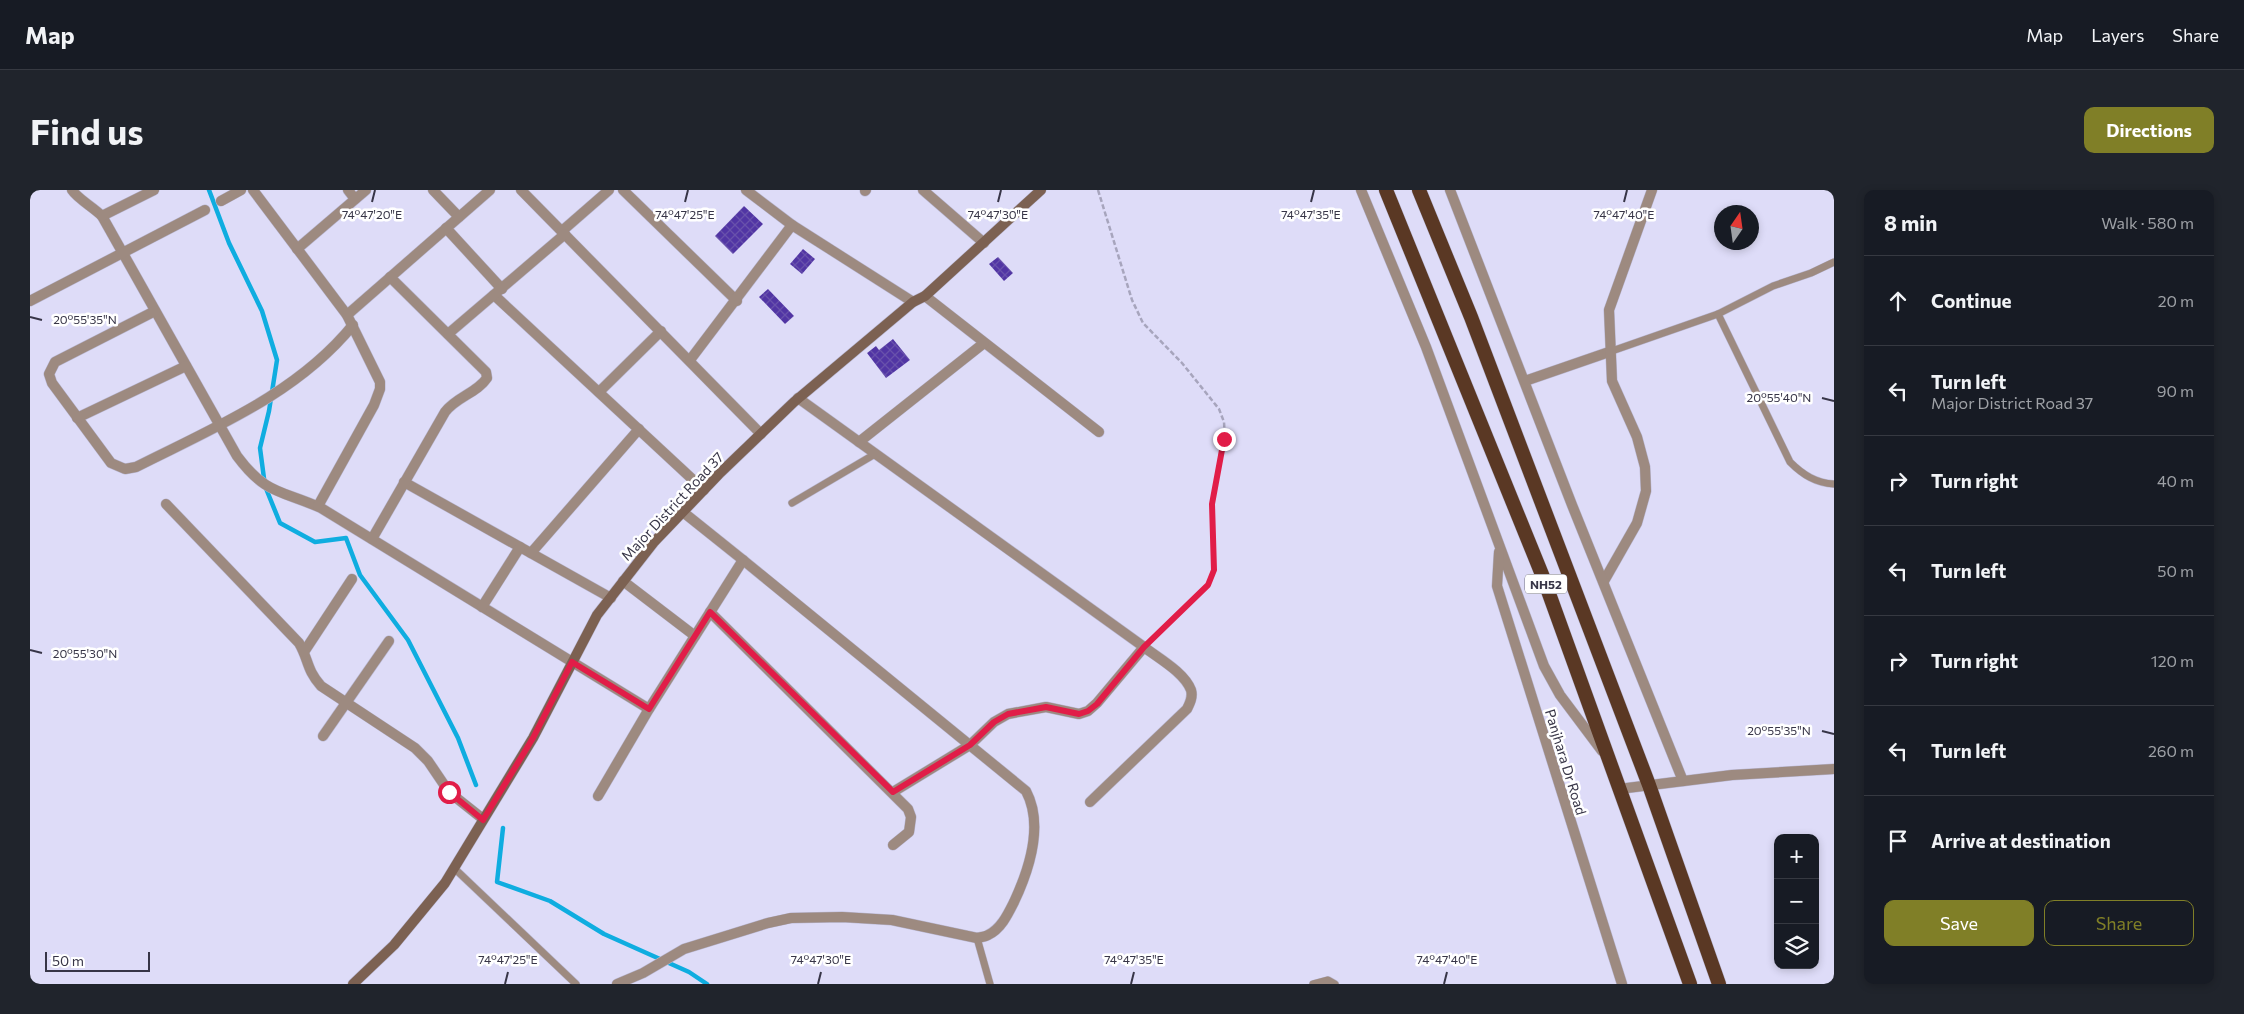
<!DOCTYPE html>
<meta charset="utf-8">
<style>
:root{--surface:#171b24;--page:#20242c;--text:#f1f3f6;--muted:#9ea1a6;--line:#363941;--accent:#807f27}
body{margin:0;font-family:Commissioner,sans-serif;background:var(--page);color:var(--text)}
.controls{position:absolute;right:15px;bottom:15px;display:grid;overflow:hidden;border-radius:10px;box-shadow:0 2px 8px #0003}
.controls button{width:45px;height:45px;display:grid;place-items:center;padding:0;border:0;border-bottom:1px solid var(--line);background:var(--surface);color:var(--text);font:25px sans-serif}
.compass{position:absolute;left:1684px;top:15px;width:45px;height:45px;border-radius:50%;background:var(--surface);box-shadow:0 2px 8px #0003;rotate:13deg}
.scale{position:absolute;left:15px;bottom:12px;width:105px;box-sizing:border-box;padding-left:5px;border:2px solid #373547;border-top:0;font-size:14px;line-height:18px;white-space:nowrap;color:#373547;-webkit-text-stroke:4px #fff;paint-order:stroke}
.stop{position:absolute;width:15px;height:15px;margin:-11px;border:4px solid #e11d48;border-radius:50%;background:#fff}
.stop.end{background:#e11d48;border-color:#fff;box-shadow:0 1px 5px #0008}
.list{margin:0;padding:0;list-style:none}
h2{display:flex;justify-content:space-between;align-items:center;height:65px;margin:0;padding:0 20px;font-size:21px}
h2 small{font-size:16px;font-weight:400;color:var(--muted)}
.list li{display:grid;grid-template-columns:32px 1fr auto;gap:15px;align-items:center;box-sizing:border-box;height:90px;padding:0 20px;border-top:1px solid var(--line)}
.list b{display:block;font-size:19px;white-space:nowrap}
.list p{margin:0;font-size:16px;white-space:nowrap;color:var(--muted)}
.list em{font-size:16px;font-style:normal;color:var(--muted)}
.actions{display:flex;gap:10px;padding:15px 20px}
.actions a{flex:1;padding:11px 0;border:1px solid var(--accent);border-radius:10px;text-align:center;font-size:18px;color:var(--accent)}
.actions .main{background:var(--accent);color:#fff}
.icon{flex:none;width:28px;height:28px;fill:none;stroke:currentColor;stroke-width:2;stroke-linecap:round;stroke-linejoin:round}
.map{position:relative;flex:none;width:1804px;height:794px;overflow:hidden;border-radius:10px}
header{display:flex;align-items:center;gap:30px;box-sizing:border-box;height:70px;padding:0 25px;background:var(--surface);border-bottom:1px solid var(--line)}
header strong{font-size:24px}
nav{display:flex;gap:28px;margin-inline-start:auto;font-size:18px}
.intro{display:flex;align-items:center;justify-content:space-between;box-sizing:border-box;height:120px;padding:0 30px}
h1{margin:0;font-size:35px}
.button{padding:12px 22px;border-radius:10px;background:var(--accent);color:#fff;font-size:18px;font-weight:700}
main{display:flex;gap:30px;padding:0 30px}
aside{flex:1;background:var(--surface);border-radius:10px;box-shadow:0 2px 8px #0003}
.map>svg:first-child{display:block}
</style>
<header>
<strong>Map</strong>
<nav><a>Map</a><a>Layers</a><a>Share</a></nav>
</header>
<div class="intro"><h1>Find us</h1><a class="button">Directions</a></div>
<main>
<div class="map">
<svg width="1804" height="794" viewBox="0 0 1804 794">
<defs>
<pattern id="building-cross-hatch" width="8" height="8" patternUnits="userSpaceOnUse" patternTransform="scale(1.25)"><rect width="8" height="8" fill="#5135a4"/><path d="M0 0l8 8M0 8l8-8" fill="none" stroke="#6851ab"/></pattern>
</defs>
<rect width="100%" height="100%" fill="#dedcf8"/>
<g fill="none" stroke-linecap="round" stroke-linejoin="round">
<g stroke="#0fade0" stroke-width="4.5">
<path d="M179 0 199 53 232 121 247 170 239 221 230 258 235 296 250 333 285 352 316 348 330 385 378 450 428 548 446 595"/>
<path d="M473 638 467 692 520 711 574 744 659 782 677 794"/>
</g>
</g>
<g fill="url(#building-cross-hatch)">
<path d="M714 16 733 34 703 64 685 46Z"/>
<path d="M773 59 785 69 772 84 760 74Z"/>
<path d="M968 67 983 83 974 91 959 74Z"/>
<path d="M738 99 764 126 755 134 729 107Z"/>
<path d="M863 149 880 170 856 188 837 163 846 156 849 160Z"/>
</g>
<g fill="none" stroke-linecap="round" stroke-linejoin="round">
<defs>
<g id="service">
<path d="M1688 124 1760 272C1773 285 1786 293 1804 294"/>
<path d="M1579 162 1688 124 1743 96 1781 83 1804 72"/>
<path d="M762 313 845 264"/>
<path d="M424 678 546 794"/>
<path d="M947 748 960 794"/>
<path d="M1283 794 1298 790 1305 794"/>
</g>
<g id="minor">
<path d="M42 0C48 9 63 17 72 26L207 266C236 305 251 300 291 318L619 519"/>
<path d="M223 0 317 125 350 192V199L344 215 288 316"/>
<path d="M318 0 325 9"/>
<path d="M403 0 429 27"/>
<path d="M491 0 731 244"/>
<path d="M593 0 707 111"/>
<path d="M716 0 762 35 883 112"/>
<path d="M893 0 954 53"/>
<path d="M835 1 836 0"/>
<path d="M191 11 211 0"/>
<path d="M72 26 124 0"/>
<path d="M416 38 472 99"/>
<path d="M532 41 579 0"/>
<path d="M267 59 336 0"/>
<path d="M464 105 674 300"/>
<path d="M895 106 1069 242"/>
<path d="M0 111 175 20"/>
<path d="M125 121 25 172 19 184 22 193 81 273 95 279 106 277C183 238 267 204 323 135"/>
<path d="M317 125 460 0"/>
<path d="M418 144 535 44"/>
<path d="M660 170 762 35"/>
<path d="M1495 191 1579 162"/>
<path d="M569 202 631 141"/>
<path d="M768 208 1114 457C1128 468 1154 482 1161 500 1163 507 1160 513 1157 519L1060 612"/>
<path d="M47 228 156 176"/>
<path d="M829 252 954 153"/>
<path d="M374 292 581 408"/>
<path d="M136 314 269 453C279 470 276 479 291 496L385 558 398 571 419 602 453 629"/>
<path d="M342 349 415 222C426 207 447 203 457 188L456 182 360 87"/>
<path d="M501 363 609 239"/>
<path d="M593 391 665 446"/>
<path d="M1574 391 1607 333 1616 301 1615 277 1607 247 1582 191 1579 120 1622 0"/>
<path d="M452 417 490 357"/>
<path d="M680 422 878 619 881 627 879 642 863 655"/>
<path d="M274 462 322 389"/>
<path d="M293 546 359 451"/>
<path d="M863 602 940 555 964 532 978 524 1016 517 1049 524 1058 521 1067 513 1114 457"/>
<path d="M568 606 619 519 713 370"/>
<path d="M587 794 613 783 654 759 738 733 761 728 812 727 862 730 947 748C951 747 955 747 958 745 971 739 978 724 984 712 999 680 1014 635 996 601L713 370 653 322"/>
</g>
<g id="tertiary">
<path d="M1331 0 1396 157 1514 476 1530 505 1572 561"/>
<path d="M1420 0 1542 315 1653 591"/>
<path d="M1469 362 1467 396 1592 794"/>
<path d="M1589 599 1702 585 1804 579"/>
</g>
<path id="secondary" d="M323 794 364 755 415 693 503 548 567 425 624 352 689 284 764 212 883 112 895 106 1011 0"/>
<g id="trunk">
<path d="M1356 0 1513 387 1660 794"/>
<path d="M1389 0 1441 127 1619 595 1689 794"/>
</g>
</defs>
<use href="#service" stroke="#b9b7d1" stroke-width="8"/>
<use href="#minor" stroke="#b9b7d1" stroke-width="11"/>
<use href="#tertiary" stroke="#b9b7d1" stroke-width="11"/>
<use href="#secondary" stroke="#b9b7d1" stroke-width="11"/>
<use href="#trunk" stroke="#b9b7d1" stroke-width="15"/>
<path stroke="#a7a5bd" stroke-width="2.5" stroke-dasharray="5 2.5" stroke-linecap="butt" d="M1068 0 1102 110 1113 133 1152 173 1189 219 1194 232 1195 249 1183 314 1184 379 1178 395 1122 450"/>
<use href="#service" stroke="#9d8a80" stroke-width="7"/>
<use href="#minor" stroke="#9d8a80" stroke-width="10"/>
<use href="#tertiary" stroke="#9d8a80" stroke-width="10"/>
<use href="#secondary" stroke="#7c6152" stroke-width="10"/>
<use href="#trunk" stroke="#5a3824" stroke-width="14"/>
</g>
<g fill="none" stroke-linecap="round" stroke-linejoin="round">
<path stroke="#e11d48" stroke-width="6" d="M419 602 453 630 503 548 542 472 619 519 680 422 863 602 940 555 964 532 978 524 1016 517 1049 524 1058 521 1067 514 1114 457 1178 395 1184 380 1182 314 1194 249"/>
</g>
<path fill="none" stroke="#373547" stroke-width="2" d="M342 12 345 0M655 12 658 0M968 12 971 0M1281 12 1284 0M1594 12 1597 0M0 127 12 130M1792 208 1804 211M0 460 12 463M1792 541 1804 544M475 794 478 782M788 794 791 782M1101 794 1104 782M1414 794 1417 782"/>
<g text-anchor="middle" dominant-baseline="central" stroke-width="5" stroke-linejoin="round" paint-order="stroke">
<rect fill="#fff" stroke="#73727e" stroke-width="1" x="1495" y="384.5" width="42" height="19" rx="4"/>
<g font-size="12" font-weight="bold" fill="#373547">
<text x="1516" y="394">NH52</text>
</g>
<g font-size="14" fill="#373547" stroke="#fff">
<text transform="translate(642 316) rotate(-47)">Major District Road 37</text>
<text transform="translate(1536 572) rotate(73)">Panjhara Dr Road</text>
</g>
</g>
<g font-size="12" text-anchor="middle" fill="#373547" stroke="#fff" stroke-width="5" stroke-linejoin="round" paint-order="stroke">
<text x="342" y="29">74°47'20"E</text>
<text x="655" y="29">74°47'25"E</text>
<text x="968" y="29">74°47'30"E</text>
<text x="1281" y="29">74°47'35"E</text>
<text x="1594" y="29">74°47'40"E</text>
<text x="55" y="134">20°55'35"N</text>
<text x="1749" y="212">20°55'40"N</text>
<text x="55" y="468">20°55'30"N</text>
<text x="1749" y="545">20°55'35"N</text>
<text x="478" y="774">74°47'25"E</text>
<text x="791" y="774">74°47'30"E</text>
<text x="1104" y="774">74°47'35"E</text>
<text x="1417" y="774">74°47'40"E</text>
</g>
</svg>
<div class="controls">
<button>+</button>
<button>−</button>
<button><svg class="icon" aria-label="layers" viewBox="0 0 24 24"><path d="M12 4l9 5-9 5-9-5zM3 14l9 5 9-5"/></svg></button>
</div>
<svg class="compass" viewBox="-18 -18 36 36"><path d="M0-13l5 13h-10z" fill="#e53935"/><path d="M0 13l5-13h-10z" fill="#9ea1a6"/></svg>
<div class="scale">50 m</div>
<div class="stop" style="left:419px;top:602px"></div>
<div class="stop end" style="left:1194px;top:249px"></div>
</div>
<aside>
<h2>8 min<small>Walk · 580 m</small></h2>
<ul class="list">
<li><svg class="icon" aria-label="ahead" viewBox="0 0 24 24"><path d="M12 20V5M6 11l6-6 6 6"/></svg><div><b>Continue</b></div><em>20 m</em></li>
<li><svg class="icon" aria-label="left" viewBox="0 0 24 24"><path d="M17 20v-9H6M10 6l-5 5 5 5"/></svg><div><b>Turn left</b><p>Major District Road 37</p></div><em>90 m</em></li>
<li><svg class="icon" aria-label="right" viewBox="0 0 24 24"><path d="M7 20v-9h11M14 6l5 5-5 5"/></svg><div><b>Turn right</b></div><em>40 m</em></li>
<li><svg class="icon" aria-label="left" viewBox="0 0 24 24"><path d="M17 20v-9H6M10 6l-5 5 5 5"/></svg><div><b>Turn left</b></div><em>50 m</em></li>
<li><svg class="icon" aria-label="right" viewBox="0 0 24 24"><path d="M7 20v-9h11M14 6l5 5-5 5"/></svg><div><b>Turn right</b></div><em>120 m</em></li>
<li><svg class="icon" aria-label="left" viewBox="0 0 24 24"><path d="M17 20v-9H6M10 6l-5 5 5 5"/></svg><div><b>Turn left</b></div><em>260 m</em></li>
<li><svg class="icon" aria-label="arrive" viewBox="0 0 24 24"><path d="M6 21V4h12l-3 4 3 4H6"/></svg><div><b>Arrive at destination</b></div></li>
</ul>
<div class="actions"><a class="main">Save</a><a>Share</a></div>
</aside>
</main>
